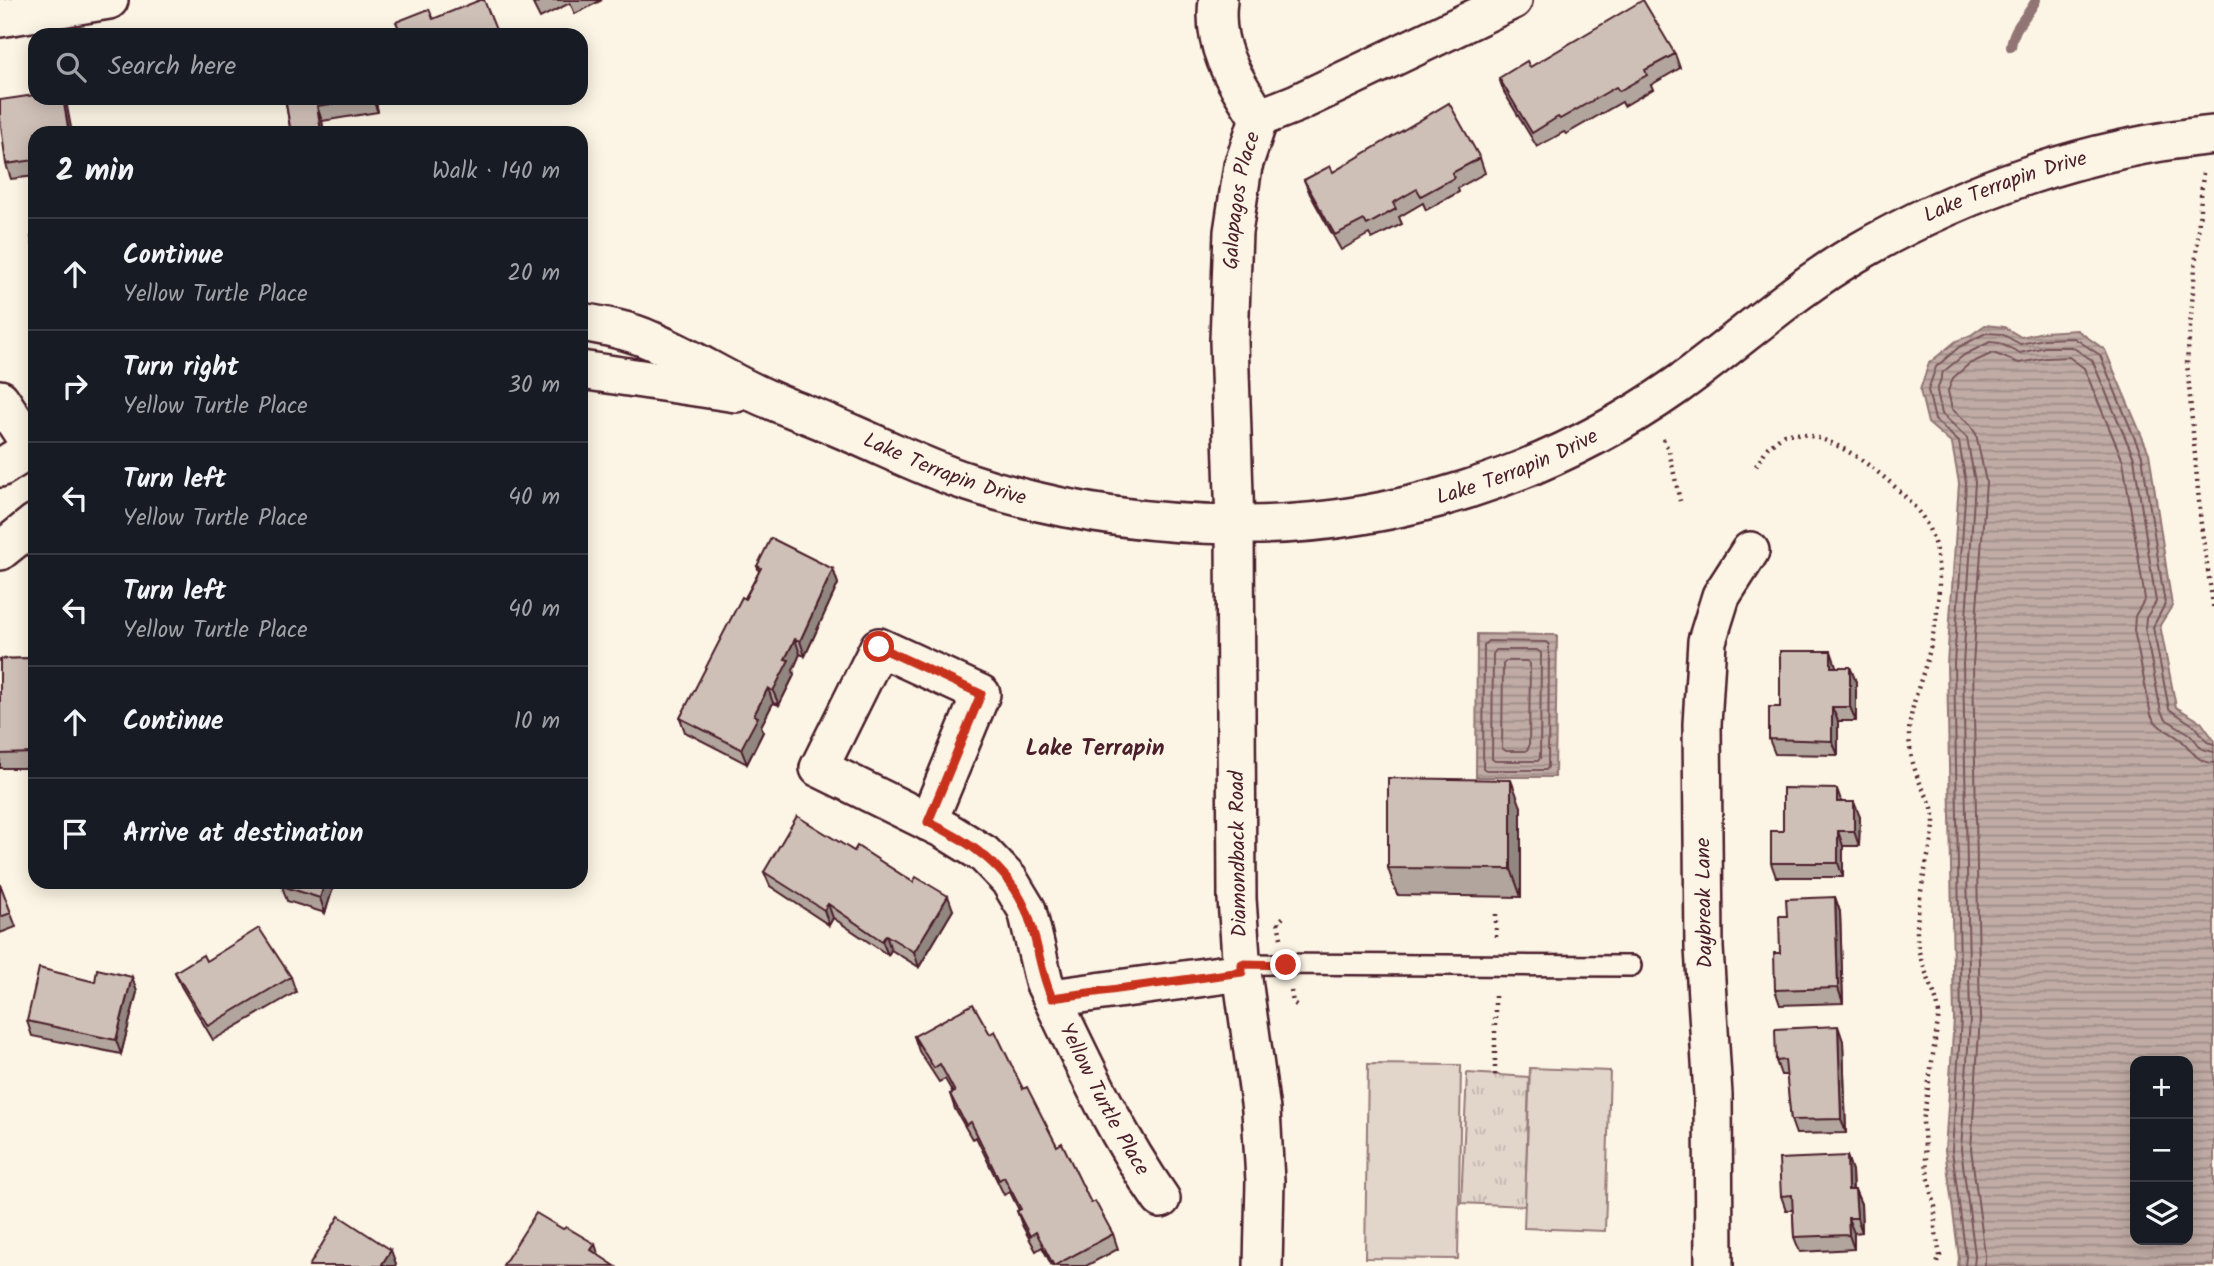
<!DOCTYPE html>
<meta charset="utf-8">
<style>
:root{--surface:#171b24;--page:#20242c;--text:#f1f3f6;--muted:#9ea1a6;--line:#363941}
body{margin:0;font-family:Kalam,sans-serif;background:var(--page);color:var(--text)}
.controls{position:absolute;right:21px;bottom:21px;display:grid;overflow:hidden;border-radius:14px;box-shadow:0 4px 18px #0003}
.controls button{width:63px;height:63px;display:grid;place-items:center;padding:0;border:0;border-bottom:2px solid var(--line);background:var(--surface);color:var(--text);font:35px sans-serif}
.stop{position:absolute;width:21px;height:21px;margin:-16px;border:5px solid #c8321e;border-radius:50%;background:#fff}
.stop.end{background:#c8321e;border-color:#fff;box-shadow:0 2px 7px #0008}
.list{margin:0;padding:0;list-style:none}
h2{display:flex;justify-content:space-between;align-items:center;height:91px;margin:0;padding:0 28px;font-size:30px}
h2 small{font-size:23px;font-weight:400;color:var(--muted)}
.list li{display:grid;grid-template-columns:46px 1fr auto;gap:21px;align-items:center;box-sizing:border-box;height:112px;padding:0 28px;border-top:2px solid var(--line)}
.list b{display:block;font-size:26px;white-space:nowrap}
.list p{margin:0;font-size:23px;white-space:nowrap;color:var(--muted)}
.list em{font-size:23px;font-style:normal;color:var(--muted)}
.icon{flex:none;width:38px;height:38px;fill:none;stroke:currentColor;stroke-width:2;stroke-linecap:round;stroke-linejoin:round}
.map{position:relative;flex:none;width:2214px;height:1266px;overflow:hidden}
.search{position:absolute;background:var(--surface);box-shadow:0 4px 18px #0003;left:28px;top:28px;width:560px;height:77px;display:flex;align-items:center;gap:18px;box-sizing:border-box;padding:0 24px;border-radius:21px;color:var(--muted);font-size:26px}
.panel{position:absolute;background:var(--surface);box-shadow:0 4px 18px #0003;left:28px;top:126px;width:560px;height:763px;border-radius:21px}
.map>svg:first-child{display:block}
</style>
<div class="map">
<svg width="2214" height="1266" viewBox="0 0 2214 1266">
<defs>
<pattern id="park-tufts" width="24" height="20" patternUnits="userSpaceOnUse" patternTransform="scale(1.75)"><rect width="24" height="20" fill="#e2d5ca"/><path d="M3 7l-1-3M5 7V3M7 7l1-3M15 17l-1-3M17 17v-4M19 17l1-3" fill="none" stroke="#c3b6ae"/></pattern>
<pattern id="water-rules" width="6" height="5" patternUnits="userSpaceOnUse" patternTransform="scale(1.75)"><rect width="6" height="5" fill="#c0aca5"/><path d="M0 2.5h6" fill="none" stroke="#9e8b87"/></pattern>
</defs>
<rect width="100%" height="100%" fill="#fcf5e5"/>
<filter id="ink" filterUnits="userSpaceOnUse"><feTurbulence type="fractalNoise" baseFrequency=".0143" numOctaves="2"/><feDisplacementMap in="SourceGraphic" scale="14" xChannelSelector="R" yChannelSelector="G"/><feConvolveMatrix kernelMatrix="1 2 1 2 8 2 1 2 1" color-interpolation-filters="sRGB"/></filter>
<g filter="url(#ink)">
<path fill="url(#park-tufts)" stroke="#967a7a" stroke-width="2" d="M1467 1073 1529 1077 1525 1206 1461 1203Z"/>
<g fill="#e2d5ca" stroke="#967a7a" stroke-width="2">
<path d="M1368 1064 1461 1065 1458 1259 1365 1258Z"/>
<path d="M1530 1068 1610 1071 1605 1231 1524 1228Z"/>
</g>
<g fill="url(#water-rules)" stroke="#917474" stroke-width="2" fill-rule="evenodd">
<path d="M1985 325 2004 327 2021 337 2043 332 2077 330 2105 350 2149 453 2172 606 2160 625 2176 707 2201 722 2214 740V1266H1958L1959 1258 1945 1150 1954 1019 1947 664 1959 483 1952 444 1928 423 1920 390 1929 363 1956 341 1971 335ZM2135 1061H2188V1240H2135Z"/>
<path d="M1477 634 1557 635 1555 777H1476Z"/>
</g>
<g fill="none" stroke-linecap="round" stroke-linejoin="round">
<g stroke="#79575c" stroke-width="2">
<path d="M1488 641 1546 642 1549 644 1548 767 1546 770H1486L1483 768 1484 645Z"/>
<path d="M1496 650H1537L1541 653 1540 758 1538 761H1495L1492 759 1493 654Z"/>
<path d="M1506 661H1527L1530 664 1529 747 1526 751H1506L1502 748 1503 664Z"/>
<path d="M1965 1266 1966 1257 1952 1150 1961 1019 1954 664 1966 483 1959 442 1935 420 1928 390 1936 367 1959 347 1986 333 2002 334 2020 344 2044 339 2074 338 2100 355 2142 456 2165 604 2153 627 2169 709 2196 727 2207 742 2214 744"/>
<path d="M1974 1266 1975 1255 1961 1149 1970 1019 1963 664 1975 482 1967 438 1942 414 1937 391 1943 372 1964 355 1990 342 1999 343 2020 353 2045 347H2072L2092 360 2134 458 2156 602 2146 618 2145 628 2161 712 2167 720 2190 734 2202 749 2214 752"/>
<path d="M1985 1266V1254L1971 1149 1980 1018 1973 664 1986 482 1976 434 1970 425 1952 409 1948 391 1953 378 1969 364 1993 353 2019 363 2046 358 2069 357 2084 368 2123 461 2145 599 2135 616 2134 630 2151 715C2158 730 2171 731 2182 741 2194 752 2196 762 2214 763"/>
</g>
<path stroke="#917474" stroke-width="10" d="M2011 47C2013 26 2027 18 2036 0"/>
<defs>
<path id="lane" d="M1242 964 1631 966"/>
<g id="street">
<path d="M1218 0C1212 48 1234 79 1259 118"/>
<path d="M0 18 109 0"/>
<path id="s1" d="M581 322C604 326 628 330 650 340 691 357 728 382 768 399 790 409 813 416 834 426 878 444 920 466 965 481 1051 510 1144 524 1235 525 1390 527 1550 475 1676 386 1737 343 1790 292 1855 254 1963 191 2089 147 2214 135"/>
<path d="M581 370 736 393"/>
<path d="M0 399 35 452"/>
<path d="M0 468 35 446"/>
<path d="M0 551 35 523"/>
<path id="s2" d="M928 822 981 694 879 647 819 768 945 830 984 854 1009 880 1027 910 1044 982 1052 998C1085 1067 1117 1136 1161 1199"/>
<path d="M1052 998 1242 972"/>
<path id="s3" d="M1263 1266 1265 1181 1261 1110 1242 972 1237 899 1235 525 1229 341 1233 232 1243 166 1259 118 1297 103 1513 0"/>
<path d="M1714 1266 1713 1095 1704 948 1702 724 1707 641 1721 596 1750 551"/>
</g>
</defs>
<use href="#lane" stroke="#4a1f2b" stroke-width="24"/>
<use href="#street" stroke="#4a1f2b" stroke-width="42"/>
<g stroke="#4a1f2b" stroke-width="4.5" stroke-dasharray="2 5" stroke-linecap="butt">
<path d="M2203 173 2187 363 2201 525 2214 611"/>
<path d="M1663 439 1669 451 1680 501"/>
<path d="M1756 466 1768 447 1784 434C1815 431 1846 448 1871 467 1888 480 1908 497 1921 515 1947 551 1940 609 1930 649 1923 677 1911 703 1909 732 1909 747 1912 764 1918 778 1922 790 1931 800 1933 812 1937 830 1928 852 1925 870 1921 890 1917 912 1917 933 1916 963 1936 986 1939 1014L1923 1122 1927 1171 1935 1206V1227L1940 1256 1936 1266"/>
<path d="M1496 937V910"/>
<path d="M1281 938 1278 922 1286 915"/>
<path d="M1291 991 1293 1003 1300 1007"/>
<path d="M1495 1075V991"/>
</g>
<use href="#lane" stroke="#fcf5e5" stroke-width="19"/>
<use href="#street" stroke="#fcf5e5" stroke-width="37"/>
</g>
<g fill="#b2a59d" stroke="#4a1f2b" stroke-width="2">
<path d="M531 0H602L575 14 570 3 540 18Z"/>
<path d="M1675 54 1680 68 1651 85 1653 89 1624 106 1622 102 1566 134 1564 132 1537 147 1504 92 1499 78 1530 67Z"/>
<path d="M35 98H64L67 106 35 133V176L11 179 6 164Z"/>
<path d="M285 98H375L378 112 322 121 324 133H291Z"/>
<path d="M1480 158 1485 173 1458 188 1459 192 1426 210 1423 203 1399 217 1402 224 1372 239 1369 234 1341 250 1310 194 1304 180 1333 172Z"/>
<path d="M757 566 833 569 838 584 805 656 800 654 793 670 794 675 779 705 773 703 761 726 763 732 747 764 685 732 680 718 759 572Z"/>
<path d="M35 658V768H0V659Z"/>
<path d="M1836 667H1850L1856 682V721H1838V755L1775 754 1769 739 1780 707Z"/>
<path d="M1842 802 1860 817 1859 846H1843V877H1776L1771 863 1783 831Z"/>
<path d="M1521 807V897L1397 895 1388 868Z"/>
<path d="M854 851 953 910 919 967 891 950 888 955 833 918 829 925 770 886 764 872Z"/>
<path d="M335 882 325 913 287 901 282 886Z"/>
<path d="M0 884 16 927 0 933Z"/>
<path d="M1835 897 1840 912 1843 1003 1780 1005 1775 990 1787 916Z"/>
<path d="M206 961 291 977 296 992 213 1040 181 986 175 972Z"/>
<path d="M132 977 137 992 121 1054 32 1036 27 1021Z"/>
<path d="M990 1034 1091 1203 1113 1234 1118 1249 1086 1266H1052L1042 1247 1036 1251 1022 1225 1017 1211 1019 1210 1010 1192 1004 1195 976 1137 972 1139 955 1109 950 1094 953 1093 945 1079 939 1082 919 1051 914 1036Z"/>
<path d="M1843 1041 1846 1133 1796 1134 1791 1120 1787 1075H1781L1776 1061Z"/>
<path d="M1847 1156 1852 1171 1853 1190H1855L1861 1204 1862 1232 1854 1233V1249L1800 1252 1794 1237 1793 1210H1786L1781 1196Z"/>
</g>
<g fill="#918680" stroke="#4a1f2b" stroke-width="2">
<path d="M63 98H64L67 106 72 133H69Z"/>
<path d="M372 98H375L378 112Z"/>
<path d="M317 106 322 121 324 133H321V131Z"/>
<path d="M833 569 838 584 805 656 800 641Z"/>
<path d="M795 639 800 654 793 670 794 675 779 705 773 691 785 659Z"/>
<path d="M1831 651 1836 666V682L1831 667Z"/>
<path d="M1850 667 1856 682V721L1850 707Z"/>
<path d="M768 688 773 703 761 726 763 732 747 764 741 749 754 715Z"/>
<path d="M1832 707 1838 721V755L1832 741Z"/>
<path d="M1511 780 1521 807V897L1511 869Z"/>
<path d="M1837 789 1842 803 1837 802Z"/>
<path d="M1854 802 1860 817 1859 846 1854 831Z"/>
<path d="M1838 831 1843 846V877L1838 863Z"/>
<path d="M325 882H335L325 913 320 898Z"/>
<path d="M948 896 953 910 919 967 914 952Z"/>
<path d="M1835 897 1840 912 1843 1003 1838 988Z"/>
<path d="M828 904 833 918 829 925 824 910Z"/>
<path d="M886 935 891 950 888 955 882 941Z"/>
<path d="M132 977 137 992 121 1054 116 1040Z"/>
<path d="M1838 1026 1843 1041 1846 1133 1841 1119Z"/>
<path d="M1847 1156 1852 1171 1853 1204 1848 1190Z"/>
<path d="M1855 1190 1861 1204 1862 1232 1857 1218Z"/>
<path d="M1848 1218 1854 1233V1249L1849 1235Z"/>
<path d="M595 1244 600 1259 591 1250Z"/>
<path d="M391 1250 396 1264 395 1266H383L382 1264Z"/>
</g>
<g fill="#cfc0b7" stroke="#4a1f2b" stroke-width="2">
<path d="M480 0H484L498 35H402L396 22 429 9 433 19Z"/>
<path d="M533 0H542L535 4Z"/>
<path d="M1643 0 1675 54 1645 70 1647 75 1619 91 1616 87 1560 119 1558 117 1532 133 1499 78 1527 61 1530 67Z"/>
<path d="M310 31 311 35H291Z"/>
<path d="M35 95V98H63L69 133H35V160L6 164 0 118V100Z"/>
<path d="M285 98H372L317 106 321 131 306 133H291Z"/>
<path d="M1449 103 1480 158 1452 173 1454 178 1421 196 1417 189 1393 203 1396 209 1367 225 1364 220 1335 235 1304 180 1330 166 1333 172Z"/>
<path d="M31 237H35V255Z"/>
<path d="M771 538 833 569 800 641 795 639 785 659 789 660 773 691 768 688 754 715 758 717 741 749 680 718 742 597 745 599 761 568 757 566Z"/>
<path d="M1780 651H1831V667H1850V707H1832V741L1769 739V707H1780Z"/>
<path d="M35 658V716H34V753L0 754V659Z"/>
<path d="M1388 778 1511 780V869L1388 868Z"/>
<path d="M1783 788 1837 789V802H1854V831H1838V863H1771V831H1783Z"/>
<path d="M797 816 854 851 857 846 913 882 916 877 948 896 914 952 886 935 882 941 828 904 824 910 764 872Z"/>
<path d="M283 882H325L320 898 282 886Z"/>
<path d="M0 884 11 913 0 917Z"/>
<path d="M1835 897 1838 988 1775 990 1774 953H1780L1779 916H1787L1786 899Z"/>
<path d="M259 928 291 977 208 1026 175 972 203 955 206 961Z"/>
<path d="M39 968 95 982 97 969 132 977 116 1040 27 1021Z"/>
<path d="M973 1004 990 1034 995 1031 1023 1089 1027 1087 1057 1146 1062 1143 1091 1203 1095 1201 1113 1234 1054 1266 1036 1232 1030 1236 1017 1211 1021 1209 1004 1177 999 1180 971 1122 966 1125 950 1094 955 1092 940 1064 934 1068 914 1036Z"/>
<path d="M1838 1026 1841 1119 1791 1120 1785 1060 1776 1061 1775 1029Z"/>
<path d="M1847 1156 1848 1190H1855L1857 1218H1848L1849 1235 1794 1237 1792 1195 1781 1196 1779 1159Z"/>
<path d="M536 1213 563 1229 566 1227 595 1244 591 1250 615 1266 503 1265Z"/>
<path d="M339 1216 391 1250 382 1264 386 1266H309Z"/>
</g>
</g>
<g fill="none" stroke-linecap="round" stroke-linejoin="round" filter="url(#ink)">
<path stroke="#c8321e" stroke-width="9" d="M879 647 981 694 928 822C969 841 1008 867 1026 910 1038 938 1039 970 1052 998L1242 972V964L1286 965"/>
</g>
<g text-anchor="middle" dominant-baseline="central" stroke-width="7" stroke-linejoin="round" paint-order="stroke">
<g font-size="21" fill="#4a1f2b" stroke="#fcf5e5">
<text stroke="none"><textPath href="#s1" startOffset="1549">Lake Terrapin Drive</textPath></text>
<text stroke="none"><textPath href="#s3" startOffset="1068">Galapagos Place</textPath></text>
<text stroke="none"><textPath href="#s1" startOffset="982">Lake Terrapin Drive</textPath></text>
<text stroke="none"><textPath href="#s1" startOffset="394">Lake Terrapin Drive</textPath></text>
<text transform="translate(1239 854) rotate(-91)">Diamondback Road</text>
<text transform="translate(1705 903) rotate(-91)">Daybreak Lane</text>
<text stroke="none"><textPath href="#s2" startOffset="849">Yellow Turtle Place</textPath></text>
</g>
<g font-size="23" font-weight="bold" fill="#4a1f2b" stroke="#fcf5e5">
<text x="1095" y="749">Lake Terrapin</text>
</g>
</g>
</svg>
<div class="controls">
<button>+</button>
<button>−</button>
<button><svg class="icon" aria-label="layers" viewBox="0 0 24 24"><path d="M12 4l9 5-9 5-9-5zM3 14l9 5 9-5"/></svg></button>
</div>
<div class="stop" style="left:879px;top:647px"></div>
<div class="stop end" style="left:1286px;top:965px"></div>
<div class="search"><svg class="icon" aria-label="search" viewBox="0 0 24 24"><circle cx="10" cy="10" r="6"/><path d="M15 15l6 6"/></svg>Search here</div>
<section class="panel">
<h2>2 min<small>Walk · 140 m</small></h2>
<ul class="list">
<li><svg class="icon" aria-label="ahead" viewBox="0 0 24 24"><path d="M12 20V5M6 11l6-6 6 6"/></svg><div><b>Continue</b><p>Yellow Turtle Place</p></div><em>20 m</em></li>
<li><svg class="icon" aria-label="right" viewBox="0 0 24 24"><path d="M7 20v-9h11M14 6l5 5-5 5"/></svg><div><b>Turn right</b><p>Yellow Turtle Place</p></div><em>30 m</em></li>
<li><svg class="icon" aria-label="left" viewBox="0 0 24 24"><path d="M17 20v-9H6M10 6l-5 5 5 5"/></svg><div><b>Turn left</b><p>Yellow Turtle Place</p></div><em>40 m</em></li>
<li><svg class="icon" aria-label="left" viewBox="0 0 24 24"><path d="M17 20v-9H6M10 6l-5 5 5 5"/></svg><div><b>Turn left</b><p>Yellow Turtle Place</p></div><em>40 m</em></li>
<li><svg class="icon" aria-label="ahead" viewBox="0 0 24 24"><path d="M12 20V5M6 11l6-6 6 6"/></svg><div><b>Continue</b></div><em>10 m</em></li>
<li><svg class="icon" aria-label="arrive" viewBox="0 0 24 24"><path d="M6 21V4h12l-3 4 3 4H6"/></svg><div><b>Arrive at destination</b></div></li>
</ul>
</section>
</div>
